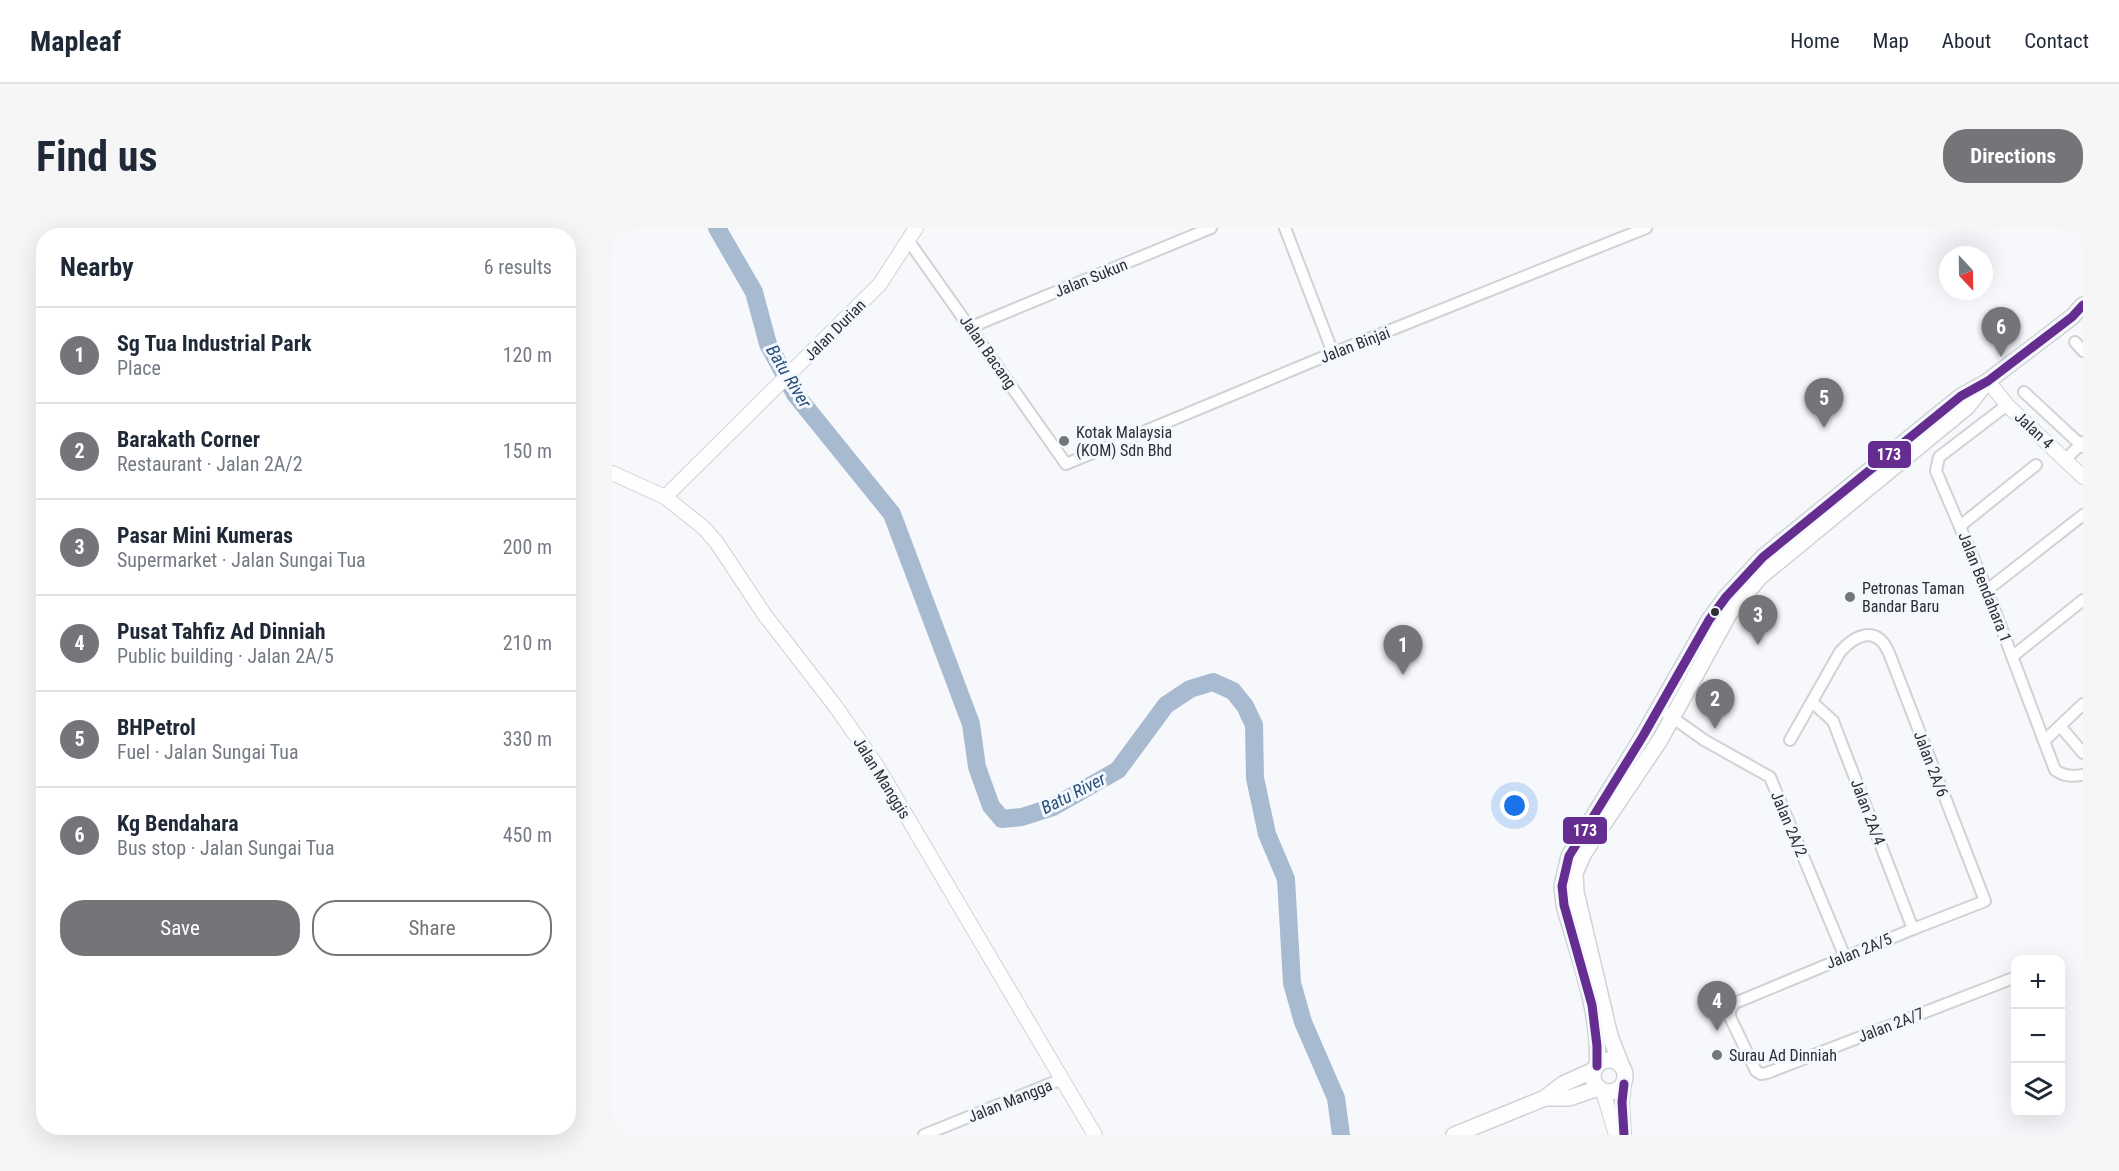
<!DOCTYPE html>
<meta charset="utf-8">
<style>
:root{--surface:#fff;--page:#f6f6f7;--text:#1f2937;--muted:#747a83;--line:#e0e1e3;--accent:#737579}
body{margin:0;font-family:"Roboto Condensed",sans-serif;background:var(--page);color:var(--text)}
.controls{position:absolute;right:18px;bottom:18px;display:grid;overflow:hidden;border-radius:12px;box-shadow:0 6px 24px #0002}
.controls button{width:54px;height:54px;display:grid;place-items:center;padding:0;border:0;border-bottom:2px solid var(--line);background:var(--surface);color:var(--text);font:30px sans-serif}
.compass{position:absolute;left:1327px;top:18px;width:54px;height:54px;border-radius:50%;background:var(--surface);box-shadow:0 6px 24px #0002;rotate:158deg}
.you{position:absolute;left:903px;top:578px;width:21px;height:21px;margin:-15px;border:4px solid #fff;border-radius:50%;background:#1a73e8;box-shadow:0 0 0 9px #1a73e833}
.badge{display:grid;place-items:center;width:39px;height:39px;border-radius:50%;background:var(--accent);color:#fff;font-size:20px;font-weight:700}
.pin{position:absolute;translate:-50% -50px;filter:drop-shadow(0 2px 3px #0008)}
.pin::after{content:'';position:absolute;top:32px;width:21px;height:18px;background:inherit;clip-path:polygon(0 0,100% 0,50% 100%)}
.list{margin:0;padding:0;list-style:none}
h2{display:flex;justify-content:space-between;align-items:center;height:78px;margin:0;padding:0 24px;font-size:26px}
h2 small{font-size:20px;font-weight:400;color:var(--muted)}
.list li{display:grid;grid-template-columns:39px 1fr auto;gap:18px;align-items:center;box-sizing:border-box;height:96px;padding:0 24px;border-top:2px solid var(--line)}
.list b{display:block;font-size:22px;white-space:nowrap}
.list p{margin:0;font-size:20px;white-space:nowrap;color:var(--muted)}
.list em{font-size:20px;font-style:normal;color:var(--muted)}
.actions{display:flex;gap:12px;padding:18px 24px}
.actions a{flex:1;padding:14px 0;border:2px solid var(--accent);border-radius:24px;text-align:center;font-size:21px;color:var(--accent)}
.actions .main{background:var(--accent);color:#fff}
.icon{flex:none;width:33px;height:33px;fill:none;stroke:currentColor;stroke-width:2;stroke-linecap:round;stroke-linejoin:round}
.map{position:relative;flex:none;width:1471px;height:907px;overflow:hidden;border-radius:24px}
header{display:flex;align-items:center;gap:36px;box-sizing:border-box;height:84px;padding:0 30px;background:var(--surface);border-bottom:2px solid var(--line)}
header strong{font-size:28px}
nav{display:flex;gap:33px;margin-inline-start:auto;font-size:21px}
.intro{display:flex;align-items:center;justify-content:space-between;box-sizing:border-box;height:144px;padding:0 36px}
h1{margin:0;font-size:42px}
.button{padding:15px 27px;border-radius:24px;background:var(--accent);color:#fff;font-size:21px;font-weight:700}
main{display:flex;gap:36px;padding:0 36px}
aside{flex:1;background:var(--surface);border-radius:24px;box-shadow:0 6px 24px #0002}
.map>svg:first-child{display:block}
</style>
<header>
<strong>Mapleaf</strong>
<nav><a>Home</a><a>Map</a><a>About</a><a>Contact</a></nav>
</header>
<div class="intro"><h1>Find us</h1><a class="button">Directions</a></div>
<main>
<aside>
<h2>Nearby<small>6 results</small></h2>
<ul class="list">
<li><span class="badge">1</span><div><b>Sg Tua Industrial Park</b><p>Place</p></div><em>120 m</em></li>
<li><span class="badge">2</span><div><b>Barakath Corner</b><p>Restaurant · Jalan 2A/2</p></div><em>150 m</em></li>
<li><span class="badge">3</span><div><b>Pasar Mini Kumeras</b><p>Supermarket · Jalan Sungai Tua</p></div><em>200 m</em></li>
<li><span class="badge">4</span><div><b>Pusat Tahfiz Ad Dinniah</b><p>Public building · Jalan 2A/5</p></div><em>210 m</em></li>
<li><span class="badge">5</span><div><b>BHPetrol</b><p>Fuel · Jalan Sungai Tua</p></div><em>330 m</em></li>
<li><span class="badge">6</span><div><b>Kg Bendahara</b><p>Bus stop · Jalan Sungai Tua</p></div><em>450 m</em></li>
</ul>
<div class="actions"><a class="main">Save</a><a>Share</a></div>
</aside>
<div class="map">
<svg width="1471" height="907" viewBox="0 0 1471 907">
<rect width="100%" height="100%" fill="#f6f8fb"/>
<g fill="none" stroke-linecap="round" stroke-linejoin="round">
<path stroke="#a8bad0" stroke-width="18" d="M105 0 142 64 156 116 183 166 280 286 359 496 365 539 379 578 390 591 410 589 441 579 506 542 554 477 578 461 601 454 621 463 633 478 642 497 643 550 655 606 674 651 680 755 691 794 724 870 729 907"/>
<defs>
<g id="minor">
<path d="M673 0 721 125"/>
<path d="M296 12 454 236 721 125 1034 0"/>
<path d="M359 99 599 0"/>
<path d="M1463 114 1471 123"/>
<path d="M1412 164 1471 219"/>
<path d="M1395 177 1327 229 1324 243 1375 362 1443 542C1453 549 1460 548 1471 547"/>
<path d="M1454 231 1471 214"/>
<path d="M1348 298 1424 237"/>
<path d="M1375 362 1471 287"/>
<path d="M1401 428 1471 372"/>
<path d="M1200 474 1221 493 1301 701"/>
<path d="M1047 480 1092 512 1158 549 1233 729"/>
<path d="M1448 498 1471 525"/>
<path d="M1178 512 1228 424C1244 406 1265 397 1277 425L1373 673 1301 701 1123 775 1118 782V789L1144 843 1149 846 1155 845 1404 749"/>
<path d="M1432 513 1471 476"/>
<path d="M312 907 450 851"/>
</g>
<g id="tertiary">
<path d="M1376 153 1395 177 1471 249"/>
<path d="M0 245 53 269 92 300 105 315 152 386 224 479 265 538 483 907"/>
<path d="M53 269 268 56 304 0"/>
<path d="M1012 856 1010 874 1012 907"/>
<path d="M991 863 1004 907"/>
</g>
<g id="secondary">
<circle cx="997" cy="848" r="16"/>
<path d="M1009 836 998 808 964 664 963 645 972 625 1048 512 1117 386 1148 349 1355 179 1370 160"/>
<path d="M985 838C989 786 966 727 952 677L950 658 957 628 1031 508 1097 392 1114 369 1151 329 1349 168 1376 153 1460 89 1471 77"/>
<path d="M933 870H957L987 860"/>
<path d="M842 907 933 870 951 856 982 842"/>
</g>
</defs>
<use href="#minor" stroke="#d0d2d4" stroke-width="14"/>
<use href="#tertiary" stroke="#d0d2d4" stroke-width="16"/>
<use href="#secondary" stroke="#d0d2d4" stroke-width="18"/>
<use href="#minor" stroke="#fefefe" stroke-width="10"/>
<use href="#tertiary" stroke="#fefefe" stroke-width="14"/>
<use href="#secondary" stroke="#fefefe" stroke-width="15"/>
<defs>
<g id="bus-1">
<path d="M985 838V818L980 777 952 677 950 658 957 628 1031 508 1097 392 1114 369 1151 329 1349 168 1376 153 1460 89 1471 77"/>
<path d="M1012 856 1010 874 1012 907"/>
</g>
</defs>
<use href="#bus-1" stroke="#f3f8fe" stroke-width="14"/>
<use href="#bus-1" stroke="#662d91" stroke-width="9"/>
</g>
<g fill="#737579" stroke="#f3f8fe" stroke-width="2">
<circle cx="452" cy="213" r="6"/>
<circle cx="1238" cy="369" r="6"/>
<circle cx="1105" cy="827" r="6"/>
</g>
<circle fill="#2c2f33" stroke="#f3f8fe" stroke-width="2" cx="1103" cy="384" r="5"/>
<g text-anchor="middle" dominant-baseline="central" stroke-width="6" stroke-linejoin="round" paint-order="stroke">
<g font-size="16" fill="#2c2f33" stroke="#f3f8fe">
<text transform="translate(479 50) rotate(-22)">Jalan Sukun</text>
<text transform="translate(223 102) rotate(-45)">Jalan Durian</text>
<text transform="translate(743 117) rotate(-21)">Jalan Binjai</text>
<text transform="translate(376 124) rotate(55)">Jalan Bacang</text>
<text transform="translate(1422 202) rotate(43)">Jalan 4</text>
<text transform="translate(1373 359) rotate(68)">Jalan Bendahara 1</text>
<text transform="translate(1319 536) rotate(69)">Jalan 2A/6</text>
<text transform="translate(270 550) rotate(58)">Jalan Manggis</text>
<text transform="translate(1256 584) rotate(69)">Jalan 2A/4</text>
<text transform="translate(1177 596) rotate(67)">Jalan 2A/2</text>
<text transform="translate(1247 723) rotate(-22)">Jalan 2A/5</text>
<text transform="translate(1279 797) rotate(-21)">Jalan 2A/7</text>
<text transform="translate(398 873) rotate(-22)">Jalan Mangga</text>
</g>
<g font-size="16" fill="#2c2f33" stroke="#f3f8fe" text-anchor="start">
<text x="464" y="204">Kotak Malaysia<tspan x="464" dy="18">(KOM) Sdn Bhd</tspan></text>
<text x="1250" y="360">Petronas Taman<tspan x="1250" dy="18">Bandar Baru</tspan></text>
<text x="1117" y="827">Surau Ad Dinniah</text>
</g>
<g font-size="18" font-style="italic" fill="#2a4f78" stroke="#f3f8fe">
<text transform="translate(177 148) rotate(59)">Batu River</text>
<text transform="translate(461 565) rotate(-27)">Batu River</text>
</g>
</g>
<g stroke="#f3f8fe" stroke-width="2">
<rect x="1255" y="212" width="45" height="29" rx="6" fill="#662d91"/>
<rect x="950" y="588" width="46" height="29" rx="6" fill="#662d91"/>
</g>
<g font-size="16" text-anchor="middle" font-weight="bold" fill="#fff">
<text x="1277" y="232">173</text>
<text x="973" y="608">173</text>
</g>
</svg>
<div class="controls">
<button>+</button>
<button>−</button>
<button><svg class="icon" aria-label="layers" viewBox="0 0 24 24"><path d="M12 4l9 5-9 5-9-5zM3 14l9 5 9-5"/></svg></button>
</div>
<svg class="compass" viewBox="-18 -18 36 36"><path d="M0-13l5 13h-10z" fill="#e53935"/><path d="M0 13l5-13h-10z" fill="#747a83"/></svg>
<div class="you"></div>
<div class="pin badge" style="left:791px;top:447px">1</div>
<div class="pin badge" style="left:1103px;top:501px">2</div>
<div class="pin badge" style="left:1146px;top:417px">3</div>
<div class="pin badge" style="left:1105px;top:803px">4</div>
<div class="pin badge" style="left:1212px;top:200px">5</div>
<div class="pin badge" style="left:1389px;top:129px">6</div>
</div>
</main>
